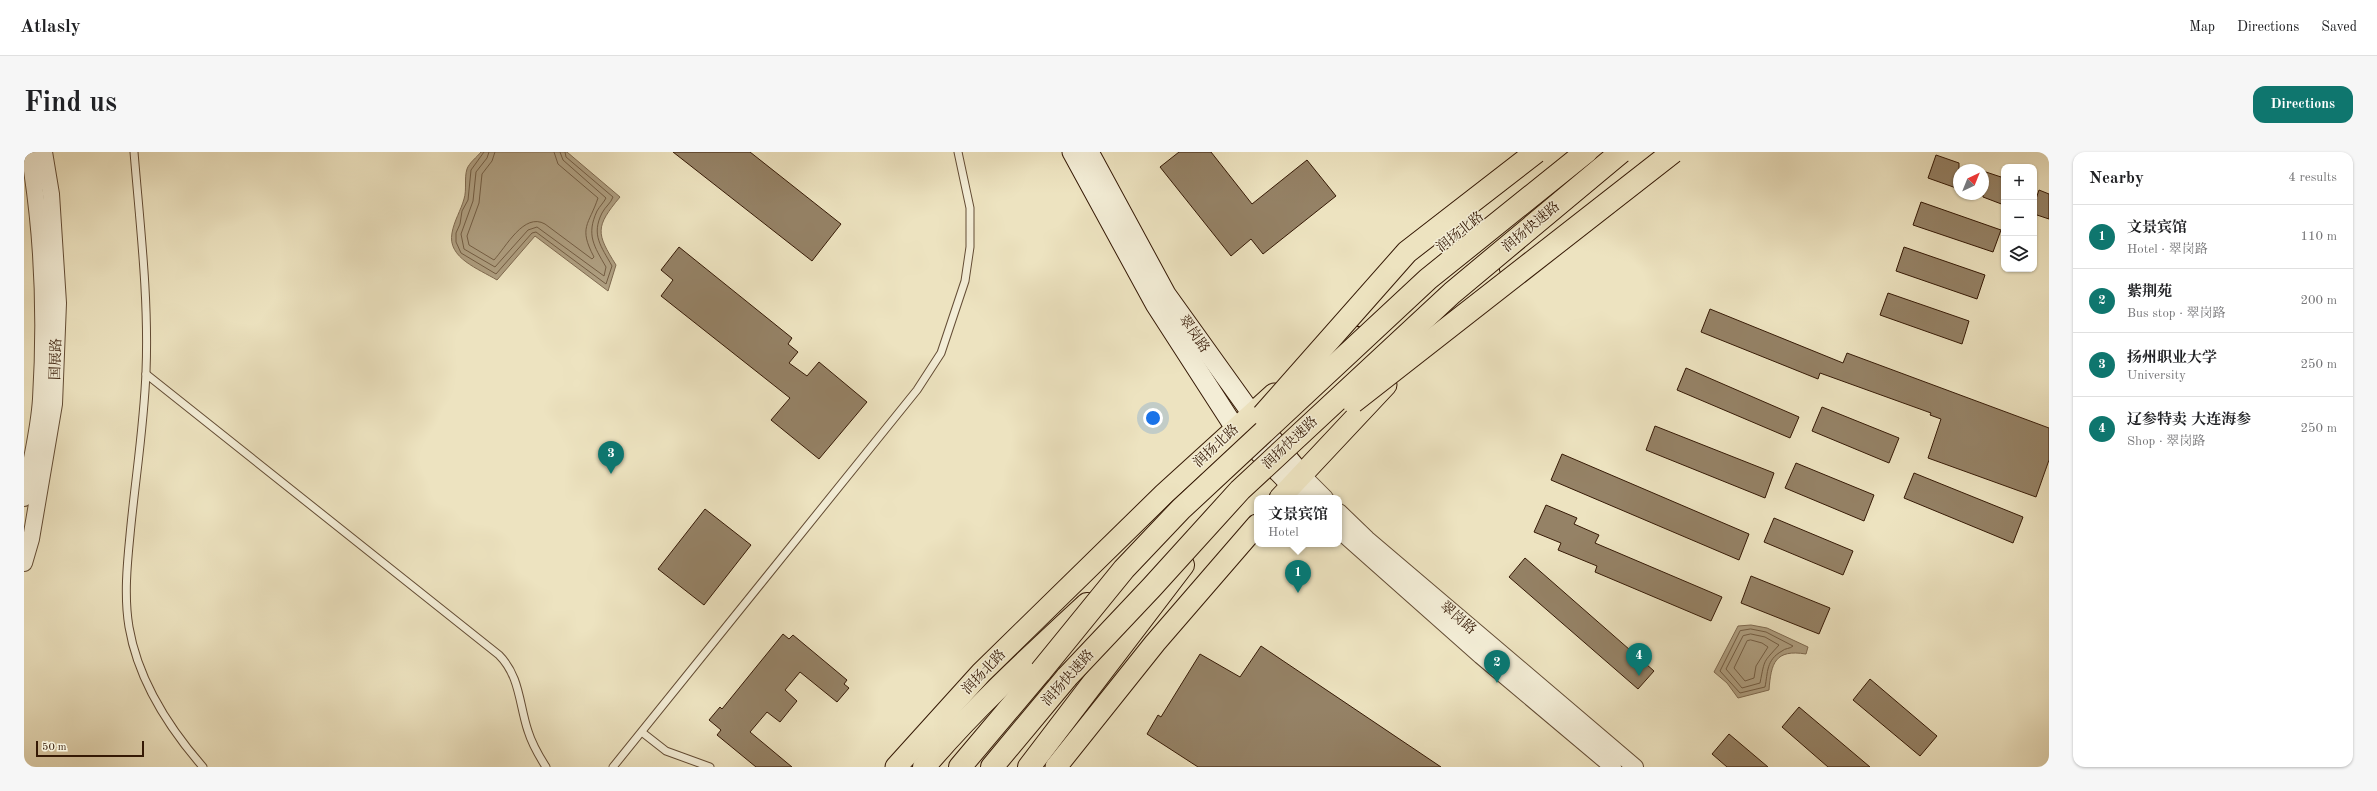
<!DOCTYPE html>
<meta charset="utf-8">
<style>
:root{--surface:#fff;--page:#f6f6f6;--text:#202124;--muted:#757577;--line:#e0e0e0;--accent:#0f766e}
body{margin:0;font-family:"Old Standard TT","Noto Serif SC",serif;background:var(--page);color:var(--text)}
.controls{position:absolute;right:12px;top:12px;display:grid;overflow:hidden;border-radius:8px;box-shadow:0 1px 3px #0004}
.controls button{width:36px;height:36px;display:grid;place-items:center;padding:0;border:0;border-bottom:1px solid var(--line);background:var(--surface);color:var(--text);font:20px sans-serif}
.compass{position:absolute;left:1929px;top:12px;width:36px;height:36px;border-radius:50%;background:var(--surface);box-shadow:0 1px 3px #0004;rotate:43deg}
.scale{position:absolute;left:12px;bottom:10px;width:108px;box-sizing:border-box;padding-left:4px;border:2px solid #351905;border-top:0;font-size:11px;line-height:14px;white-space:nowrap;color:#351905;-webkit-text-stroke:3px #f3edd6;paint-order:stroke}
.you{position:absolute;left:1129px;top:266px;width:14px;height:14px;margin:-10px;border:3px solid #fff;border-radius:50%;background:#1a73e8;box-shadow:0 0 0 6px #1a73e833}
.badge{display:grid;place-items:center;width:26px;height:26px;border-radius:50%;background:var(--accent);color:#fff;font-size:13px;font-weight:700}
.pin{position:absolute;translate:-50% -33px;filter:drop-shadow(0 1px 2px #0008)}
.pin::after{content:'';position:absolute;top:21px;width:14px;height:12px;background:inherit;clip-path:polygon(0 0,100% 0,50% 100%)}
.popup{position:absolute;left:1230px;top:343px;width:88px;height:52px;box-sizing:border-box;display:grid;place-content:center;border-radius:8px;background:var(--surface);filter:drop-shadow(0 1px 3px #0005);font-size:13px;white-space:nowrap;color:var(--muted)}
.popup b{font-size:15px;color:var(--text)}
.popup::after{content:'';position:absolute;left:50%;top:100%;margin-left:-8px;border:8px solid transparent;border-top-color:var(--surface)}
.list{margin:0;padding:0;list-style:none}
h2{display:flex;justify-content:space-between;align-items:center;height:52px;margin:0;padding:0 16px;font-size:17px}
h2 small{font-size:13px;font-weight:400;color:var(--muted)}
.list li{display:grid;grid-template-columns:26px 1fr auto;gap:12px;align-items:center;box-sizing:border-box;height:64px;padding:0 16px;border-top:1px solid var(--line)}
.list b{display:block;font-size:15px;white-space:nowrap}
.list p{margin:0;font-size:13px;white-space:nowrap;color:var(--muted)}
.list em{font-size:13px;font-style:normal;color:var(--muted)}
.icon{flex:none;width:22px;height:22px;fill:none;stroke:currentColor;stroke-width:2;stroke-linecap:round;stroke-linejoin:round}
.map{position:relative;flex:none;width:2025px;height:615px;overflow:hidden;border-radius:12px}
header{display:flex;align-items:center;gap:24px;box-sizing:border-box;height:56px;padding:0 20px;background:var(--surface);border-bottom:1px solid var(--line)}
header strong{font-size:19px}
nav{display:flex;gap:22px;margin-inline-start:auto;font-size:14px}
.intro{display:flex;align-items:center;justify-content:space-between;box-sizing:border-box;height:96px;padding:0 24px}
h1{margin:0;font-size:28px}
.button{padding:10px 18px;border-radius:12px;background:var(--accent);color:#fff;font-size:14px;font-weight:700}
main{display:flex;gap:24px;padding:0 24px}
aside{flex:1;background:var(--surface);border-radius:12px;box-shadow:0 1px 3px #0004}
.map>svg:first-child{display:block}
</style>
<header>
<strong>Atlasly</strong>
<nav><a>Map</a><a>Directions</a><a>Saved</a></nav>
</header>
<div class="intro"><h1>Find us</h1><a class="button">Directions</a></div>
<main>
<div class="map">
<svg width="2025" height="615" viewBox="0 0 2025 615">
<rect width="100%" height="100%" fill="#ede3c0"/>
<filter id="stains"><feTurbulence type="fractalNoise" baseFrequency=".005" numOctaves="4"/><feColorMatrix values="0 0 0 0 .2 0 0 0 0 .09 0 0 0 0 .02 0 0 0 .5 -.17"/></filter>
<radialGradient id="worn" r=".72"><stop offset=".6" stop-color="#630" stop-opacity="0"/><stop offset="1" stop-color="#630" stop-opacity=".3"/></radialGradient>
<g fill="#ae9e80" stroke="#7e694f">
<path d="M457 0H543L596 45C571 75 572 81 592 113L584 139 511 84 473 128C455 117 423 106 428 81 430 69 437 58 440 47 443 38 440 26 443 17 445 11 453 5 457 0Z"/>
<path d="M1727 473 1743 476 1784 495 1782 502C1751 497 1747 511 1745 538L1714 546 1703 531 1690 520 1714 474Z"/>
</g>
<g fill="none" stroke-linecap="round" stroke-linejoin="round">
<g stroke="#725c42" stroke-width="1">
<path d="M460 0 447 18 444 48 438 59 436 72 432 81V90L437 101 472 122 508 81 512 80 582 132 588 114C577 94 567 83 578 61 581 55 587 51 589 45L542 5 541 0"/>
<path d="M465 0 463 6 452 20 449 49 437 82 440 97 471 115 504 78 513 75 580 124 582 115C570 94 562 83 573 59 576 54 580 50 582 46L539 8 536 0"/>
<path d="M471 0 468 9 458 22 455 51 443 84 445 93 470 108C482 95 500 60 521 72L568 107 570 105C554 75 565 73 574 46L534 12 530 0"/>
<path d="M1727 477 1742 480 1769 494C1766 497 1761 496 1758 499 1742 508 1744 520 1741 535L1716 541 1696 519 1716 479Z"/>
<path d="M1727 482 1741 485 1755 493C1739 511 1741 506 1736 531L1718 536 1702 517 1719 484Z"/>
<path d="M1727 488 1738 491 1744 495 1732 514 1730 526 1721 529 1710 516 1723 489Z"/>
</g>
</g>
<g fill="#958266" stroke="#351905">
<path d="M649 0H726L817 72 788 109Z"/>
<path d="M1155 0H1187L1228 52 1283 8 1312 44 1239 102 1227 87 1207 104 1136 15Z"/>
<path d="M1912 3 1935 11V37L1904 26Z"/>
<path d="M1959 19 1980 26V53L1959 45Z"/>
<path d="M2015 38 2025 42V67L2010 62V53Z"/>
<path d="M1897 50 1977 78 1969 100 1889 73Z"/>
<path d="M655 95 768 186 764 192 774 200 765 211 783 224 795 210 843 250 795 307 747 268 766 246 637 144 649 128 637 118Z"/>
<path d="M1880 95 1961 123 1953 147 1872 119Z"/>
<path d="M1864 141 1945 169 1938 192 1856 163Z"/>
<path d="M1686 157 1819 211 1823 201 2025 276V308L2012 345 1904 306 1917 267 1906 263 1907 261 1796 221 1794 227 1677 180Z"/>
<path d="M1662 216 1775 265 1766 286 1653 238Z"/>
<path d="M1798 255 1875 286 1865 311 1788 279Z"/>
<path d="M1631 274 1750 321 1741 346 1622 298Z"/>
<path d="M1538 302 1725 382 1715 408 1527 328Z"/>
<path d="M1772 311 1850 343 1840 369 1761 336Z"/>
<path d="M1890 321 1999 365 1989 391 1880 346Z"/>
<path d="M1522 353 1553 366 1550 372 1575 383 1571 391 1698 445 1687 469 1571 420 1573 414 1534 398 1537 391 1510 380Z"/>
<path d="M681 357 727 393 680 453 634 417Z"/>
<path d="M1750 366 1829 399 1819 423 1740 390Z"/>
<path d="M1501 406 1630 519 1614 537 1485 425Z"/>
<path d="M1727 424 1806 456 1795 482 1717 451Z"/>
<path d="M759 482 765 487 769 483 823 528 820 532 825 536 813 550 776 520 761 538 773 549 756 570 743 560 726 580 768 615H732L693 583 697 578 685 568 696 555 698 557Z"/>
<path d="M1237 494 1417 615H1174L1123 582 1134 563 1137 565 1176 502 1216 525Z"/>
<path d="M1846 527 1913 584 1896 604 1829 548Z"/>
<path d="M1775 555 1846 615H1804L1758 575Z"/>
<path d="M1705 582 1744 615H1703L1688 602Z"/>
</g>
<g fill="none" stroke-linecap="round" stroke-linejoin="round">
<defs>
<g id="service">
<path d="M110 0C116 73 125 147 122 220 120 274 111 329 106 383 103 413 100 445 105 475 114 528 145 576 179 615"/>
<path d="M122 222 475 503C496 524 495 552 504 579 508 592 515 604 522 615"/>
<path d="M619 581 642 599 686 615"/>
<path d="M589 615 893 238 917 201 941 129 946 95V56L934 0"/>
</g>
<g id="tertiary">
<path d="M1277 322 1301 346"/>
<path d="M1267 333 1281 346"/>
<path d="M0 346C6 314 15 280 17 247 22 165 19 81 5 0"/>
<path d="M1315 360 1343 387 1611 615"/>
<path d="M1315 378 1457 504 1589 615"/>
<path d="M0 411 7 387 30 252 34 151 27 42 20 0"/>
</g>
<g id="secondary">
<path d="M1048 0 1131 152 1211 276 1267 333"/>
<path d="M1065 0 1142 142 1228 262 1277 322"/>
</g>
<g id="primary">
<path d="M1486 115 1622 0"/>
<path d="M1337 164 1396 111 1538 0"/>
<path d="M1256 346 1362 233"/>
<path d="M872 615 957 521 1140 342 1250 242"/>
<path d="M1032 615 1131 491 1233 373"/>
</g>
<g id="trunk">
<path d="M900 615C950 556 1007 504 1063 452"/>
<path d="M936 615 1017 519"/>
<path d="M968 615 1043 525"/>
<path d="M1005 615 1159 413"/>
</g>
</defs>
<use href="#service" stroke="#634c34" stroke-width="9"/>
<use href="#tertiary" stroke="#634c34" stroke-width="18"/>
<use href="#secondary" stroke="#351905" stroke-width="21"/>
<use href="#primary" stroke="#351905" stroke-width="23"/>
<use href="#trunk" stroke="#351905" stroke-width="24"/>
<use href="#service" stroke="#f3edd6" stroke-width="7"/>
<use href="#tertiary" stroke="#f3edd6" stroke-width="16"/>
<use href="#secondary" stroke="#f3edd6" stroke-width="19"/>
<use href="#primary" stroke="#ede3c0" stroke-width="21"/>
<use href="#trunk" stroke="#ede3c0" stroke-width="22"/>
<defs>
<g id="trunk-bridge">
<path d="M1329 250 1649 0"/>
<path d="M1239 263 1383 100 1512 0"/>
<path d="M1017 519 1100 417 1157 357 1404 127 1562 0"/>
<path d="M1043 525 1128 435 1216 338 1428 141 1597 0"/>
</g>
</defs>
<use href="#trunk-bridge" stroke="#351905" stroke-width="24" stroke-linecap="butt"/>
<use href="#trunk-bridge" stroke="#ede3c0" stroke-width="22"/>
</g>
<g text-anchor="middle" dominant-baseline="central" stroke-width="3" stroke-linejoin="round" paint-order="stroke">
<g font-size="14" fill="#351905" stroke="#f3edd6">
<text transform="translate(1507 75) rotate(-40)">润扬快速路</text>
<text transform="translate(1436 80) rotate(-38)">润扬北路</text>
<text transform="translate(1170 182) rotate(55)">翠岗路</text>
<text transform="translate(32 207) rotate(-88)">国展路</text>
<text transform="translate(1266 291) rotate(-43)">润扬快速路</text>
<text transform="translate(1192 294) rotate(-43)">润扬北路</text>
<text transform="translate(1434 466) rotate(41)">翠岗路</text>
<text transform="translate(960 520) rotate(-46)">润扬北路</text>
<text transform="translate(1044 526) rotate(-48)">润扬快速路</text>
</g>
</g>
<rect width="100%" height="100%" filter="url(#stains)"/>
<rect width="100%" height="100%" fill="url(#worn)"/>
</svg>
<div class="controls">
<button>+</button>
<button>−</button>
<button><svg class="icon" aria-label="layers" viewBox="0 0 24 24"><path d="M12 4l9 5-9 5-9-5zM3 14l9 5 9-5"/></svg></button>
</div>
<svg class="compass" viewBox="-18 -18 36 36"><path d="M0-13l5 13h-10z" fill="#e53935"/><path d="M0 13l5-13h-10z" fill="#757577"/></svg>
<div class="scale">50 m</div>
<div class="you"></div>
<div class="pin badge" style="left:1274px;top:441px">1</div>
<div class="popup"><b>文景宾馆</b>Hotel</div>
<div class="pin badge" style="left:1473px;top:531px">2</div>
<div class="pin badge" style="left:587px;top:322px">3</div>
<div class="pin badge" style="left:1615px;top:524px">4</div>
</div>
<aside>
<h2>Nearby<small>4 results</small></h2>
<ul class="list">
<li><span class="badge">1</span><div><b>文景宾馆</b><p>Hotel · 翠岗路</p></div><em>110 m</em></li>
<li><span class="badge">2</span><div><b>紫荆苑</b><p>Bus stop · 翠岗路</p></div><em>200 m</em></li>
<li><span class="badge">3</span><div><b>扬州职业大学</b><p>University</p></div><em>250 m</em></li>
<li><span class="badge">4</span><div><b>辽参特卖 大连海参</b><p>Shop · 翠岗路</p></div><em>250 m</em></li>
</ul>
</aside>
</main>
